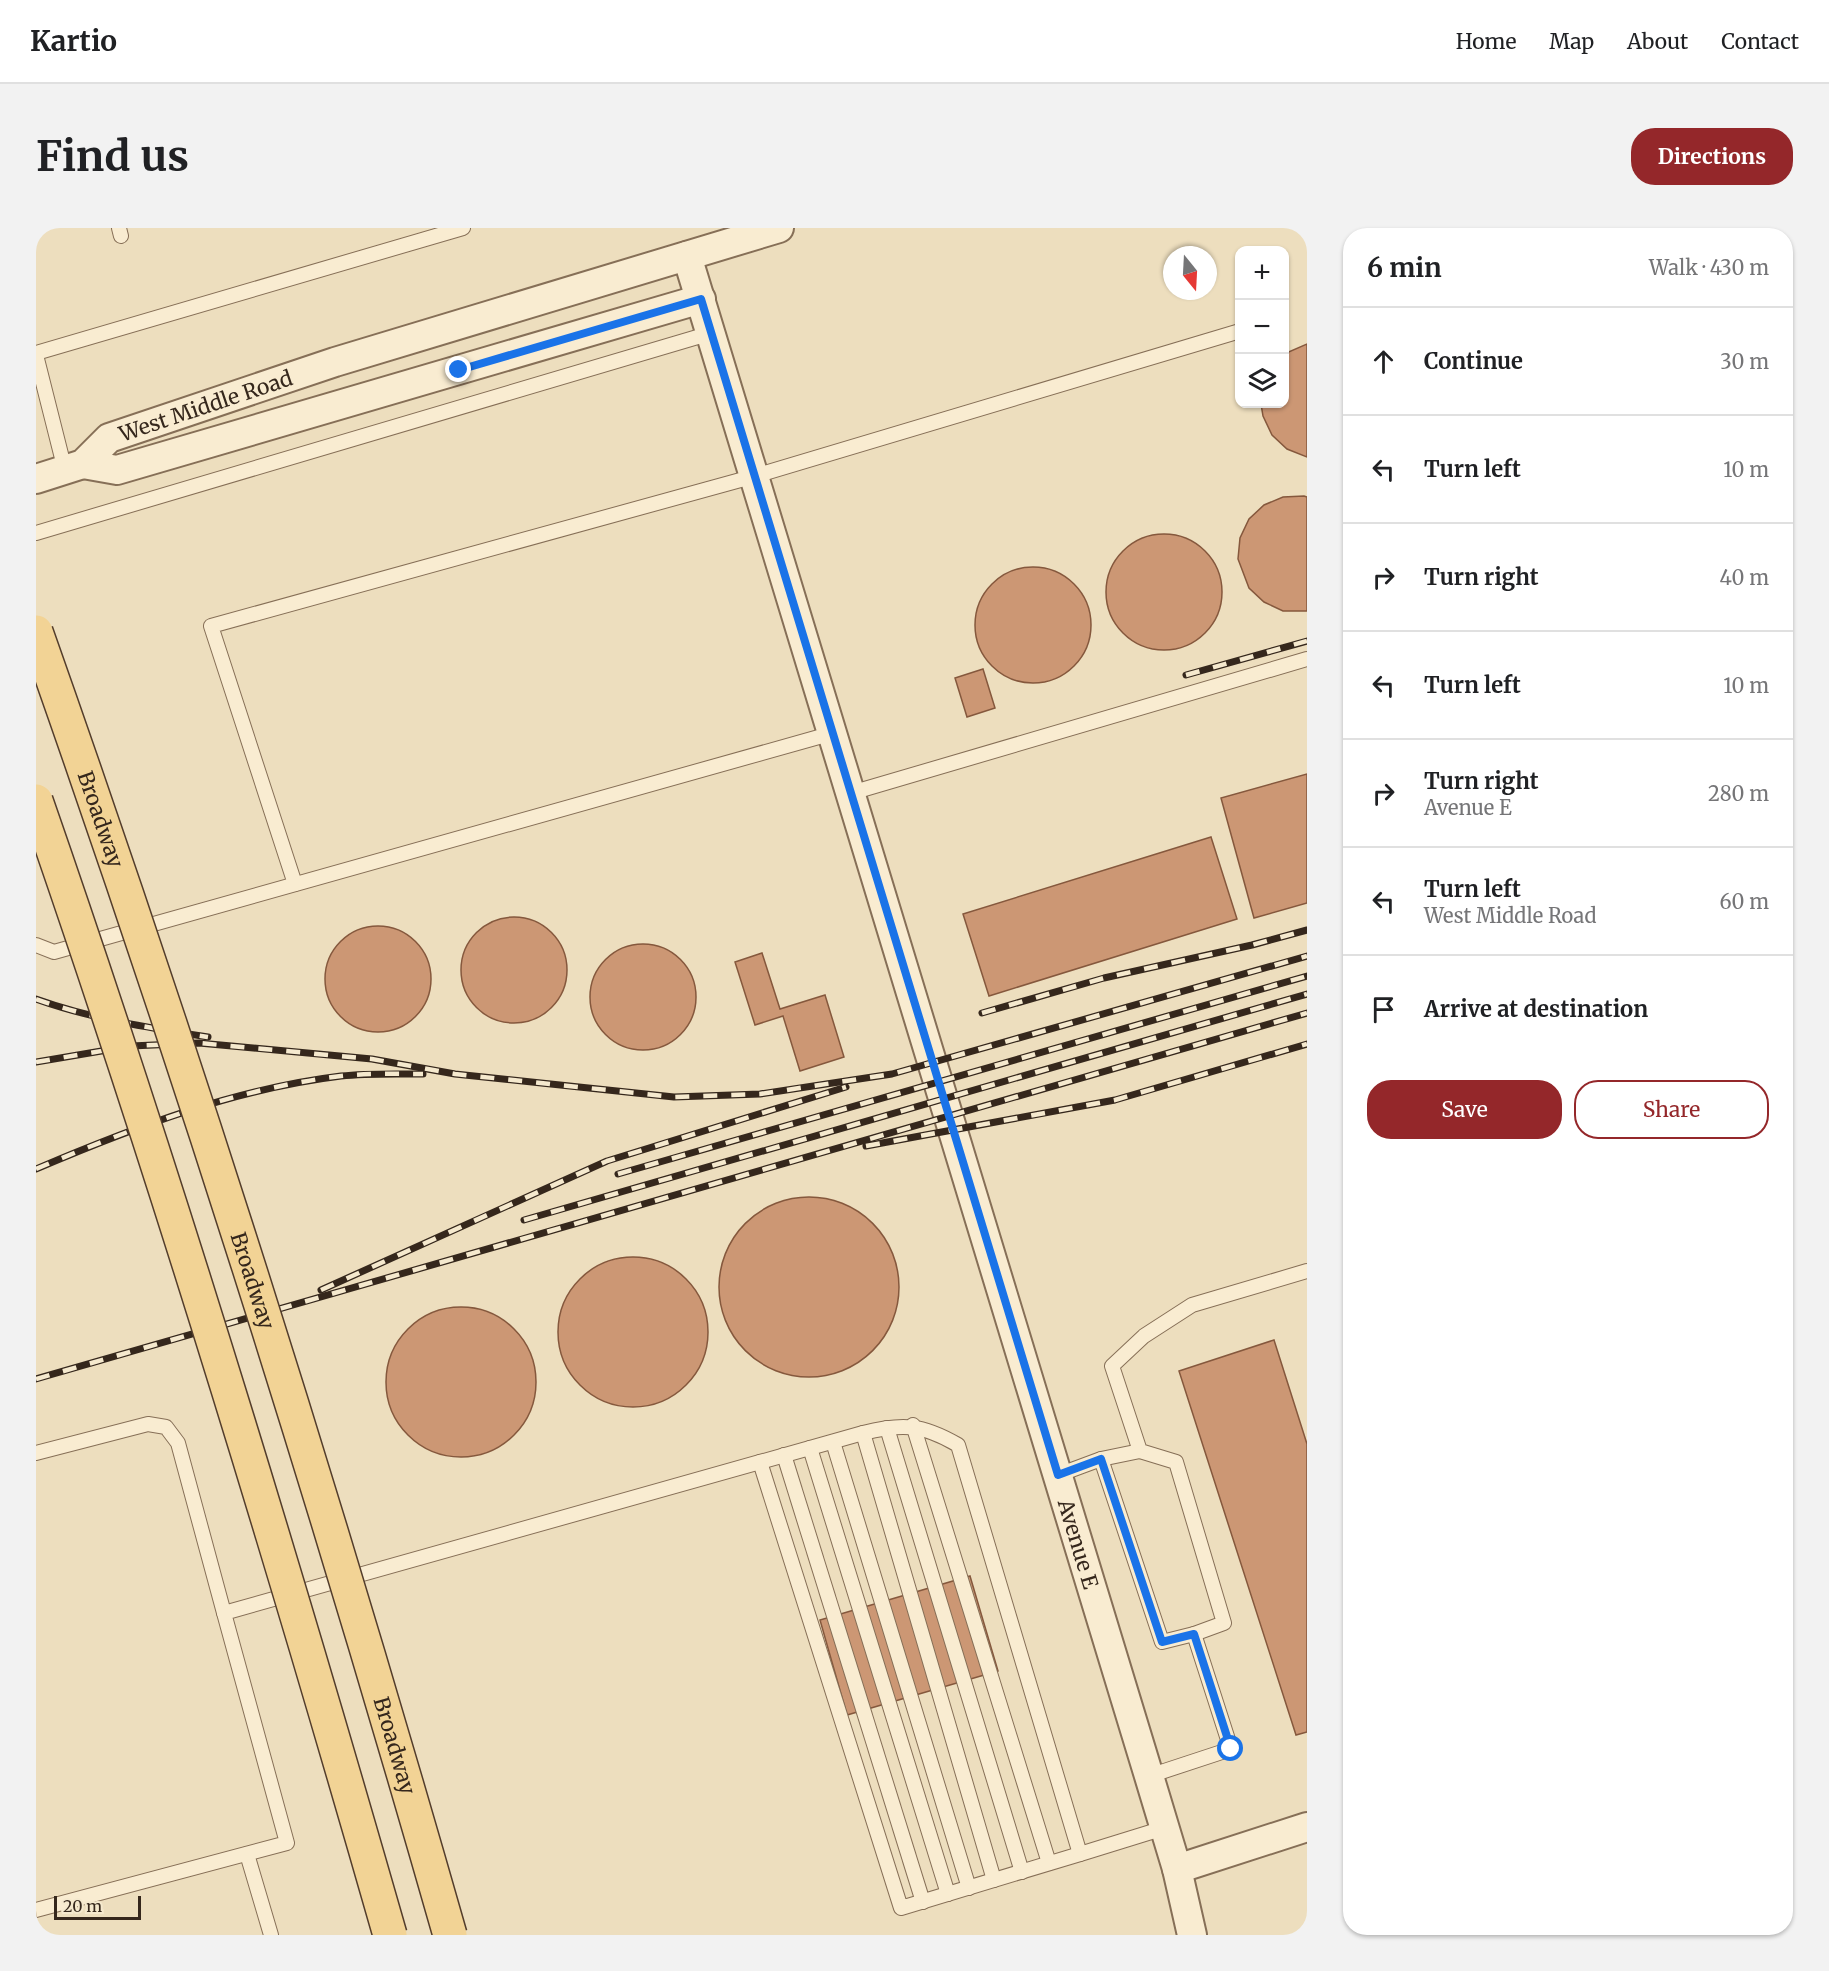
<!DOCTYPE html>
<meta charset="utf-8">
<style>
:root{--surface:#fff;--page:#f2f2f2;--text:#202124;--muted:#757577;--line:#e0e0e0;--accent:#94272a}
body{margin:0;font-family:Merriweather,serif;background:var(--page);color:var(--text)}
.controls{position:absolute;right:18px;top:18px;display:grid;overflow:hidden;border-radius:12px;box-shadow:0 2px 4px #0004}
.controls button{width:54px;height:54px;display:grid;place-items:center;padding:0;border:0;border-bottom:2px solid var(--line);background:var(--surface);color:var(--text);font:30px sans-serif}
.compass{position:absolute;left:1127px;top:18px;width:54px;height:54px;border-radius:50%;background:var(--surface);box-shadow:0 2px 4px #0004;rotate:162deg}
.scale{position:absolute;left:18px;bottom:15px;width:87px;box-sizing:border-box;padding-left:6px;border:3px solid #35271c;border-top:0;font-size:16px;line-height:21px;white-space:nowrap;color:#35271c;-webkit-text-stroke:4px #f5e9ce;paint-order:stroke}
.stop{position:absolute;width:18px;height:18px;margin:-14px;border:4px solid #1a73e8;border-radius:50%;background:#fff}
.stop.end{background:#1a73e8;border-color:#fff;box-shadow:0 2px 6px #0008}
.list{margin:0;padding:0;list-style:none}
h2{display:flex;justify-content:space-between;align-items:center;height:78px;margin:0;padding:0 24px;font-size:26px}
h2 small{font-size:20px;font-weight:400;color:var(--muted)}
.list li{display:grid;grid-template-columns:39px 1fr auto;gap:18px;align-items:center;box-sizing:border-box;height:108px;padding:0 24px;border-top:2px solid var(--line)}
.list b{display:block;font-size:22px;white-space:nowrap}
.list p{margin:0;font-size:20px;white-space:nowrap;color:var(--muted)}
.list em{font-size:20px;font-style:normal;color:var(--muted)}
.actions{display:flex;gap:12px;padding:18px 24px}
.actions a{flex:1;padding:14px 0;border:2px solid var(--accent);border-radius:24px;text-align:center;font-size:21px;color:var(--accent)}
.actions .main{background:var(--accent);color:#fff}
.icon{flex:none;width:33px;height:33px;fill:none;stroke:currentColor;stroke-width:2;stroke-linecap:round;stroke-linejoin:round}
.map{position:relative;flex:none;width:1271px;height:1707px;overflow:hidden;border-radius:24px}
header{display:flex;align-items:center;gap:36px;box-sizing:border-box;height:84px;padding:0 30px;background:var(--surface);border-bottom:2px solid var(--line)}
header strong{font-size:28px}
nav{display:flex;gap:33px;margin-inline-start:auto;font-size:21px}
.intro{display:flex;align-items:center;justify-content:space-between;box-sizing:border-box;height:144px;padding:0 36px}
h1{margin:0;font-size:42px}
.button{padding:15px 27px;border-radius:24px;background:var(--accent);color:#fff;font-size:21px;font-weight:700}
main{display:flex;gap:36px;padding:0 36px}
aside{flex:1;background:var(--surface);border-radius:24px;box-shadow:0 2px 4px #0004}
.map>svg:first-child{display:block}
</style>
<header>
<strong>Kartio</strong>
<nav><a>Home</a><a>Map</a><a>About</a><a>Contact</a></nav>
</header>
<div class="intro"><h1>Find us</h1><a class="button">Directions</a></div>
<main>
<div class="map">
<svg width="1271" height="1707" viewBox="0 0 1271 1707">
<rect width="100%" height="100%" fill="#eddebe"/>
<g fill="#cc9774" stroke="#85583d" stroke-width="1.5">
<path d="M1271 116V229L1251 221 1236 207 1227 188 1225 176H1248V126Z"/>
<path d="M1268 268 1271 269V383H1247L1228 374 1213 360 1202 331 1204 310 1213 291 1228 277 1247 269Z"/>
<circle cx="1128" cy="364" r="58"/>
<circle cx="997" cy="397" r="58"/>
<path d="M947 441 959 480 931 489 919 450Z"/>
<path d="M1271 546V675L1218 690 1185 570Z"/>
<path d="M1175 609 1201 691 953 768 927 686Z"/>
<circle cx="478" cy="742" r="53"/>
<circle cx="342" cy="751" r="53"/>
<circle cx="607" cy="769" r="53"/>
<path d="M726 725 744 781 789 767 808 829 764 843 747 788 719 797 699 734Z"/>
<circle cx="773" cy="1059" r="90"/>
<circle cx="597" cy="1104" r="75"/>
<circle cx="425" cy="1154" r="75"/>
<path d="M1238 1112 1271 1216V1504L1260 1507 1143 1143Z"/>
<path d="M934 1348 962 1443 811 1487 784 1392Z"/>
</g>
<g fill="none" stroke-linecap="round" stroke-linejoin="round">
<defs>
<g id="service">
<path d="M83 0 85 8"/>
<path d="M0 125 427 0"/>
<path d="M0 127 29 242"/>
<path d="M0 305 675 105"/>
<path d="M815 565 1271 431"/>
<path d="M259 656 175 398 719 248 1204 103"/>
<path d="M0 717 18 724 797 505"/>
<path d="M877 1197 1013 1635"/>
<path d="M851 1200 986 1644"/>
<path d="M827 1205 958 1652"/>
<path d="M797 1214 933 1660"/>
<path d="M774 1220 912 1666"/>
<path d="M0 1225 112 1196 130 1199 142 1215 188 1385"/>
<path d="M748 1227 887 1674"/>
<path d="M1065 1231 1104 1223"/>
<path d="M724 1234 865 1680 1044 1626"/>
<path d="M1022 1247 1065 1231 1126 1414 1158 1406"/>
<path d="M1113 1548 1195 1521 1158 1406 1188 1395 1140 1234 1104 1223 1076 1138 1108 1108 1156 1077 1271 1043"/>
<path d="M211 1626 235 1707"/>
<path d="M0 1682 251 1615 188 1385 827 1205C866 1195 886 1196 922 1217L1044 1626 1128 1600"/>
</g>
<g id="minor">
<path id="s1" d="M651 28 1113 1548 1141 1641 1156 1707"/>
<path d="M47 236 81 242 665 71"/>
<path id="s2" d="M0 251 47 236 73 210 299 134 743 0"/>
<path d="M1141 1641 1271 1599"/>
</g>
</defs>
<use href="#service" stroke="#866f57" stroke-width="16"/>
<use href="#minor" stroke="#866f57" stroke-width="32"/>
<use href="#service" stroke="#f9ecd1" stroke-width="14"/>
<use href="#minor" stroke="#f9ecd1" stroke-width="28"/>
<defs>
<g id="rail">
<path d="M1150 447 1271 413"/>
<path d="M0 771C56 791 114 800 172 809"/>
<path d="M946 785 1068 750 1216 717 1271 702"/>
<path d="M0 834 95 818 163 815 336 831 419 846 638 869 724 866 856 846 1271 728"/>
<path d="M830 918 1079 872 1271 816"/>
<path d="M0 941C99 899 198 861 305 848 332 845 360 846 387 846"/>
<path d="M582 946 1271 748"/>
<path d="M488 992 1271 766"/>
<path d="M285 1062 571 933 810 859"/>
<path d="M0 1151 1271 785"/>
</g>
</defs>
<use href="#rail" stroke="#35271c" stroke-width="7"/>
<use href="#rail" stroke="#f5e9ce" stroke-width="4.5" stroke-dasharray="14" stroke-linecap="butt"/>
<defs>
<g id="primary-bridge">
<path id="s3" d="M0 404C152 834 289 1269 414 1707"/>
<path d="M0 573C130 947 245 1326 354 1707"/>
</g>
</defs>
<use href="#primary-bridge" stroke="#533d2c" stroke-width="36" stroke-linecap="butt"/>
<use href="#primary-bridge" stroke="#f2d395" stroke-width="33"/>
</g>
<g fill="none" stroke-linecap="round" stroke-linejoin="round">
<path stroke="#1a73e8" stroke-width="8" d="M423 142 665 71 1022 1247 1065 1231 1126 1414 1158 1406 1195 1521"/>
</g>
<g text-anchor="middle" dominant-baseline="central" stroke-width="4.5" stroke-linejoin="round" paint-order="stroke">
<g font-size="21" fill="#35271c" stroke="#f5e9ce">
<text stroke="none"><textPath href="#s2" startOffset="188">West Middle Road</textPath></text>
<text stroke="none"><textPath href="#s3" startOffset="198">Broadway</textPath></text>
<text stroke="none"><textPath href="#s3" startOffset="684">Broadway</textPath></text>
<text stroke="none"><textPath href="#s1" startOffset="1346">Avenue E</textPath></text>
<text stroke="none"><textPath href="#s3" startOffset="1170">Broadway</textPath></text>
</g>
</g>
</svg>
<div class="controls">
<button>+</button>
<button>−</button>
<button><svg class="icon" aria-label="layers" viewBox="0 0 24 24"><path d="M12 4l9 5-9 5-9-5zM3 14l9 5 9-5"/></svg></button>
</div>
<svg class="compass" viewBox="-18 -18 36 36"><path d="M0-13l5 13h-10z" fill="#e53935"/><path d="M0 13l5-13h-10z" fill="#757577"/></svg>
<div class="scale">20 m</div>
<div class="stop" style="left:1195px;top:1521px"></div>
<div class="stop end" style="left:423px;top:142px"></div>
</div>
<aside>
<h2>6 min<small>Walk · 430 m</small></h2>
<ul class="list">
<li><svg class="icon" aria-label="ahead" viewBox="0 0 24 24"><path d="M12 20V5M6 11l6-6 6 6"/></svg><div><b>Continue</b></div><em>30 m</em></li>
<li><svg class="icon" aria-label="left" viewBox="0 0 24 24"><path d="M17 20v-9H6M10 6l-5 5 5 5"/></svg><div><b>Turn left</b></div><em>10 m</em></li>
<li><svg class="icon" aria-label="right" viewBox="0 0 24 24"><path d="M7 20v-9h11M14 6l5 5-5 5"/></svg><div><b>Turn right</b></div><em>40 m</em></li>
<li><svg class="icon" aria-label="left" viewBox="0 0 24 24"><path d="M17 20v-9H6M10 6l-5 5 5 5"/></svg><div><b>Turn left</b></div><em>10 m</em></li>
<li><svg class="icon" aria-label="right" viewBox="0 0 24 24"><path d="M7 20v-9h11M14 6l5 5-5 5"/></svg><div><b>Turn right</b><p>Avenue E</p></div><em>280 m</em></li>
<li><svg class="icon" aria-label="left" viewBox="0 0 24 24"><path d="M17 20v-9H6M10 6l-5 5 5 5"/></svg><div><b>Turn left</b><p>West Middle Road</p></div><em>60 m</em></li>
<li><svg class="icon" aria-label="arrive" viewBox="0 0 24 24"><path d="M6 21V4h12l-3 4 3 4H6"/></svg><div><b>Arrive at destination</b></div></li>
</ul>
<div class="actions"><a class="main">Save</a><a>Share</a></div>
</aside>
</main>
